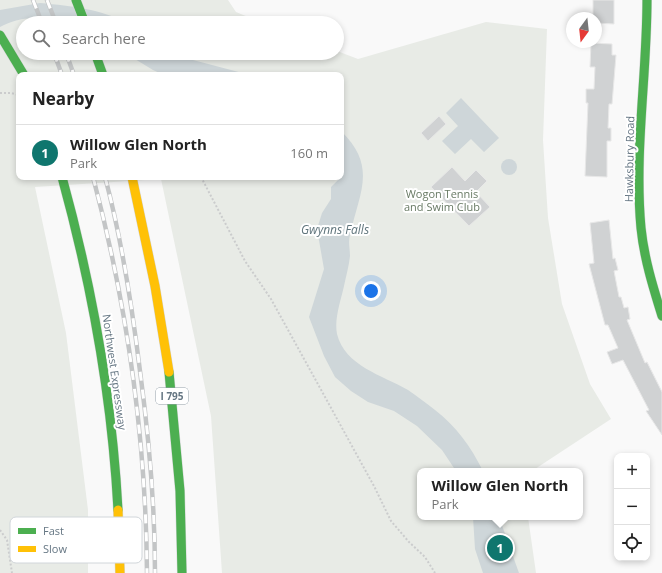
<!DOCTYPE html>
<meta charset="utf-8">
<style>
:root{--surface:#fff;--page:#f6f6f6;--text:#222;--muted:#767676;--line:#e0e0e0;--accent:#0f766e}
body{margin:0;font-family:"Open Sans",sans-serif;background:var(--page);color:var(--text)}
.controls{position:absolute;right:12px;bottom:12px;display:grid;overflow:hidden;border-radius:8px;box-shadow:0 2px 6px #0003}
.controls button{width:36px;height:36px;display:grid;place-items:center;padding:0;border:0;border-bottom:1px solid var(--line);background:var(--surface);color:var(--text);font:20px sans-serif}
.compass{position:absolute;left:566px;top:12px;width:36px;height:36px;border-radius:50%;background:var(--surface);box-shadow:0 2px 6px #0003;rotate:195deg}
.you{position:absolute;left:371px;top:291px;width:14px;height:14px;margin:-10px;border:3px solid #fff;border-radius:50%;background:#1a73e8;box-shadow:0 0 0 6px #1a73e833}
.badge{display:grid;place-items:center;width:26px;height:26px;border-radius:50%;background:var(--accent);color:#fff;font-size:13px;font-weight:700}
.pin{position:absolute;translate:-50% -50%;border:2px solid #fff;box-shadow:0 1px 4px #0006}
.popup{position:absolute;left:417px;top:468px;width:166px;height:52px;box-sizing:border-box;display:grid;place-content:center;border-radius:8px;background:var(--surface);filter:drop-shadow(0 1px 3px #0005);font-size:13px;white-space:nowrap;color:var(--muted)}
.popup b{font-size:15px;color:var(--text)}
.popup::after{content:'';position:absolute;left:50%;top:100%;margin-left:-8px;border:8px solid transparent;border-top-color:var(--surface)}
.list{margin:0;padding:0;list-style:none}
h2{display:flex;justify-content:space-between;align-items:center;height:52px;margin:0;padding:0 16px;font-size:17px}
h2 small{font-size:13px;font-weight:400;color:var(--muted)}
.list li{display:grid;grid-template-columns:26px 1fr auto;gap:12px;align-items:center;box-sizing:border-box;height:56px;padding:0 16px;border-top:1px solid var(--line)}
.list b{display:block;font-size:15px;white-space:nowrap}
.list p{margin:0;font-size:13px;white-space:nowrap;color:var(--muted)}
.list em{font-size:13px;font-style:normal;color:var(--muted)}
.icon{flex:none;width:22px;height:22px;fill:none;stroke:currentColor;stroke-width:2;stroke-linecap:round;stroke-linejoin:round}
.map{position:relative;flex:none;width:662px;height:573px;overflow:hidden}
.search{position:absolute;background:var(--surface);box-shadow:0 2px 6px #0003;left:16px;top:16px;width:328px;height:44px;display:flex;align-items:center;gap:10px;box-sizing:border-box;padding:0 14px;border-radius:22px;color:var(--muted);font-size:15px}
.panel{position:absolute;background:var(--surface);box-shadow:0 2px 6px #0003;left:16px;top:72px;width:328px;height:108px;border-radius:8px}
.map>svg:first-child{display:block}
</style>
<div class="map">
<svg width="662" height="573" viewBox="0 0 662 573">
<rect width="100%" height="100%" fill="#f9f9f9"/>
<path fill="#e8ebe6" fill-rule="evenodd" d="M0 0H228L236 12 263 23H23V53H337V51L358 59 486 22 547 29 543 140 548 218 562 304 590 384 611 419 532 471H420V517H528L536 573H222L211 416 161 179 35 187 66 333 88 510V573H0ZM19 75H341V177H19Z"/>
<g fill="#ced6d9">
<path d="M40 3C74 6 98 9 129 23H55C36 15 18 18 0 27V10Z"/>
<path d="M125 53H173L193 60 250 75H164L153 70Z"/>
<path d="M461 98 499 138 484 152 471 139 455 154 442 141 458 126 446 113Z"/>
<path d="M341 131C378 167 359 193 350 235 348 242 350 249 350 256 349 266 346 276 344 286 341 300 334 319 337 334 345 366 382 375 408 390 417 396 426 403 435 410 456 426 471 447 483 471H456L442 450 417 426 394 411 368 402 351 391 335 377 324 356 309 317 324 269 317 229 322 213 331 199V187L341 177 344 167 341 156Z"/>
<circle cx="509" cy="167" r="8"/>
<path d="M473 517H499L519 573H483L475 549Z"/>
</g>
<g fill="#d0d2d3" stroke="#e8e8e8">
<path d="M593 0H614V24L596 23V18H593Z"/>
<path d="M591 43 612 44V55H616L612 104H609L608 128H611V141H607V177L585 176 588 103H586V89H594L595 67H590Z"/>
<path d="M439 116 446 124 428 141 421 133Z"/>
<path d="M452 167 465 181 476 170 487 181 476 192 490 207 469 226 431 187Z"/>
<path d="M609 220 613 259 615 258 618 270 614 271 619 297H621L624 308 628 307 630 319 627 320 645 363 647 362 662 392V435L646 411 649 410 623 360 612 364 607 352 618 348 608 325H605L589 264 594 263 590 223Z"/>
</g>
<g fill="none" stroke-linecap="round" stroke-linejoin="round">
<defs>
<g id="fast">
<path d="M76 0 85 23"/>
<path d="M647 0C647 76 634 152 641 228 644 258 653 287 662 316"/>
<path d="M0 35 24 75"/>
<path d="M95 53 103 75"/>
<path d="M62 177C92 286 112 397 118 510"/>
<path d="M169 372 180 491 182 573"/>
</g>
<g id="slow">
<path d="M132 177 155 286 169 372"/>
<path d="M118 510 120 573"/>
</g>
</defs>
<use href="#fast" stroke="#d5d6d7" stroke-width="10"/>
<use href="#slow" stroke="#d5d6d7" stroke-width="10"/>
<g stroke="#cbcccd" stroke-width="2" stroke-dasharray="2 2" stroke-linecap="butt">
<path d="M0 93H11L19 95"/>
<path d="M201 177 245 261 271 299 374 486 391 521 409 542 425 557 435 573"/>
<path d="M0 530 7 540 12 573"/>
</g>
<use href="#fast" stroke="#4caf50" stroke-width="9"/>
<use href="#slow" stroke="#ffc107" stroke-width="9"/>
<defs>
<g id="rail">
<path d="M33 0 42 23"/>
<path d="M47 0 56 23"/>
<path d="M54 53 62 75"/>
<path d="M66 53 74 75"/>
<path d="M93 177C127 305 146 440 147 573"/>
<path d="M105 177C122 240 132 306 140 371 149 438 155 505 155 573"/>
</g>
</defs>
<use href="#rail" stroke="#c3c5c6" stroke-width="4.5"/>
<use href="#rail" stroke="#fff" stroke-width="3" stroke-dasharray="9" stroke-linecap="butt"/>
</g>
<g text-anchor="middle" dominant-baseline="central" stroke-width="4" stroke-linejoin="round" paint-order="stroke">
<rect fill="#fff" stroke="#939fa8" stroke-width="1" x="156" y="388" width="32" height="16" rx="3"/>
<g font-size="10" font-weight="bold" fill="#657683">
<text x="172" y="396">I 795</text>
</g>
<g font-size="11" fill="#657683" stroke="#fff">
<text transform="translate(629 159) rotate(-89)">Hawksbury Road</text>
<text transform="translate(115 372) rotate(82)">Northwest Expressway</text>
</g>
<g font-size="11" fill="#687a64" stroke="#fff">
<text x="442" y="193">Wogon Tennis<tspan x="442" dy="13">and Swim Club</tspan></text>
</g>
<g font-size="12" font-style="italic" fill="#60757c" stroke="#fff">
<text x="335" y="229">Gwynns Falls</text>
</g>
</g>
<rect x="10" y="517" width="132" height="46" rx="6" fill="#fff" stroke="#d1d6da" stroke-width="1"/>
<rect x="18" y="528" width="18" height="6" fill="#4caf50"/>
<rect x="18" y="546" width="18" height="6" fill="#ffc107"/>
<g font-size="11" fill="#657683">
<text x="43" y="535">Fast</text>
<text x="43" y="553">Slow</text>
</g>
</svg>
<div class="controls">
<button>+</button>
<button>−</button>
<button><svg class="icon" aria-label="locate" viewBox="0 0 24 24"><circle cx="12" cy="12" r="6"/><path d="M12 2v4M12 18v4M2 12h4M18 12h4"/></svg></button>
</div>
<svg class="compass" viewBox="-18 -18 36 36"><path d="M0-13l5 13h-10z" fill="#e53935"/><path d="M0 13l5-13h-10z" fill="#767676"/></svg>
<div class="you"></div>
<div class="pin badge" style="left:500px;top:548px">1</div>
<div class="popup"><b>Willow Glen North</b>Park</div>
<div class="search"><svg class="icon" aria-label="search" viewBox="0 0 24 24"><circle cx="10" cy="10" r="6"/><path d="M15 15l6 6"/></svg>Search here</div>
<section class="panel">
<h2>Nearby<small></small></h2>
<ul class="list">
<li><span class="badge">1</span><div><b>Willow Glen North</b><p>Park</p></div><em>160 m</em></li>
</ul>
</section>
</div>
